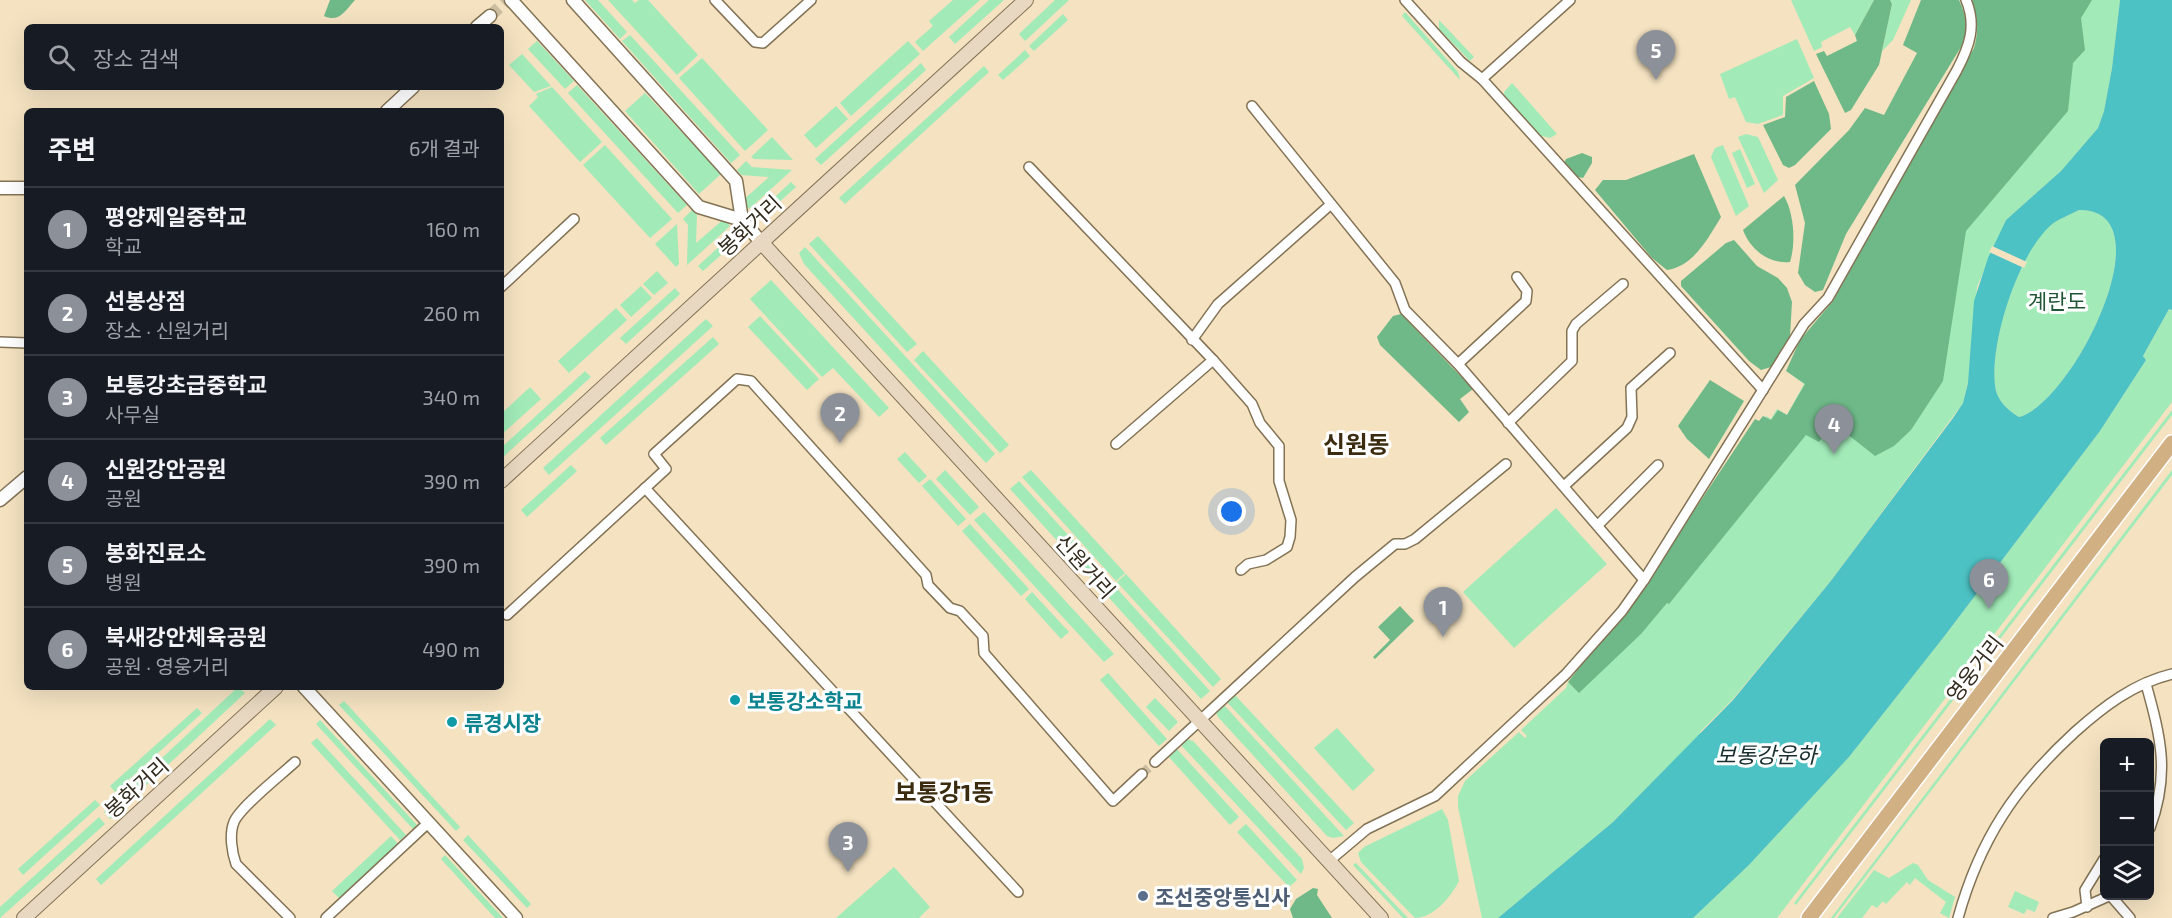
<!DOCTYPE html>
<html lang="ko">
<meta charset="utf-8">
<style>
:root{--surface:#171b24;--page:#242831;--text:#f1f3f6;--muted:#9ea1a6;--line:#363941;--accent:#8c9099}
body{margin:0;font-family:"Exo 2","Noto Sans KR",sans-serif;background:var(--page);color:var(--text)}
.controls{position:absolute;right:18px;bottom:18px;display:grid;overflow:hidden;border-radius:9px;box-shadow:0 6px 24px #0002}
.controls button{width:54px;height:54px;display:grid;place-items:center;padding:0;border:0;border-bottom:2px solid var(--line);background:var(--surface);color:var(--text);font:30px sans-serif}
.you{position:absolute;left:1232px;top:512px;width:21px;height:21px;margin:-15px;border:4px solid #fff;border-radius:50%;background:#1a73e8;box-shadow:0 0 0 9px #1a73e833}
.badge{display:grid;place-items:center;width:39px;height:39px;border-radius:50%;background:var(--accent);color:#fff;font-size:20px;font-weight:700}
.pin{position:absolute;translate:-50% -50px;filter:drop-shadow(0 2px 3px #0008)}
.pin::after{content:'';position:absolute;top:32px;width:21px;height:18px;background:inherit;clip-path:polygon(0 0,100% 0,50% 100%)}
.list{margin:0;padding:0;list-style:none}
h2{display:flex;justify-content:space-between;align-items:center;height:78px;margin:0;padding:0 24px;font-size:26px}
h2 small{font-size:20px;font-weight:400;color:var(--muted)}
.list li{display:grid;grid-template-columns:39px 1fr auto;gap:18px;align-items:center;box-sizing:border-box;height:84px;padding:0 24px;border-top:2px solid var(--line)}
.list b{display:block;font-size:22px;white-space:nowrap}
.list p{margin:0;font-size:20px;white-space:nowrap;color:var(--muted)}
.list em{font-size:20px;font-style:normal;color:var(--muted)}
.icon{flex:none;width:33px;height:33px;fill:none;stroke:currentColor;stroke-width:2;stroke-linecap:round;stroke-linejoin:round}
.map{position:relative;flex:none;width:2172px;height:918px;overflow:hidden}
.search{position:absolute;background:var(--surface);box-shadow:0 6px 24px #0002;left:24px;top:24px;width:480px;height:66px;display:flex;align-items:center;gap:15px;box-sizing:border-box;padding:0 21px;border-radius:9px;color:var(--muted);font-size:22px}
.panel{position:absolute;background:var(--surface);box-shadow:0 6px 24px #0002;left:24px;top:108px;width:480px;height:582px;border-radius:9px}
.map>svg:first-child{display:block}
</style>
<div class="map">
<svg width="2172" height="918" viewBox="0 0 2172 918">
<rect width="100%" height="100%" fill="#f4e2c1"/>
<g fill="#a2ebb9">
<path d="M585 0H598L627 32 620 39Z"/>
<path d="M608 0H632L635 3 639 0H648L698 55 677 75Z"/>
<path d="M953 0H980L923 51 915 42 933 26 929 21Z"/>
<path d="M989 0H1004L955 44 949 37Z"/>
<path d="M1055 0H1069L1025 41 1019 34Z"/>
<path d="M1791 0H1874L1855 35 1850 27 1821 42 1822 47 1814 51Z"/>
<path d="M1890 0H1911L1893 40 1882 51 1892 4Z"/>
<path d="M1972 0H2120L2112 68 2104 111 2098 128 2061 171 2006 220 1977 287 1970 374 1963 403 1830 582 1732 700 1700 732 1701 734 1613 822 1498 918H1482L1458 807V796L1465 781 1519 732 1525 738 1527 736 1521 730 1566 688 1568 682 1574 688 1731 473 1766 416 1771 419 1777 409 1787 415 1804 384 1793 376 1837 304 1976 50C1980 30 1980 19 1972 0Z"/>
<path d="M1405 12 1458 72 1460 80 1402 16Z"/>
<path d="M1063 14 1068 20 1034 51 1029 46Z"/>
<path d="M1439 20 1474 57 1470 61 1439 29Z"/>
<path d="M630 35 740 155 731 163 622 41Z"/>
<path d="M1797 39 1814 78 1783 96V115L1758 124 1746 122 1735 97 1729 99 1720 74Z"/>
<path d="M537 41 574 81 565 89 528 49Z"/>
<path d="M908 41 920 54 851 116 840 103Z"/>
<path d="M1025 50 1030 56 1003 80 998 75Z"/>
<path d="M522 54 551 86 534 92 509 65Z"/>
<path d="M702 58 768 130 745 151 679 78Z"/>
<path d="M921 63 926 70 821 165 815 159Z"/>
<path d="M984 66 989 72 845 204 839 198Z"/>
<path d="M1512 83 1557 134 1550 138 1538 135 1505 100 1504 92Z"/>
<path d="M577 85 687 205 678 213 568 93Z"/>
<path d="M552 87 602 142 580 162 529 106 538 97 536 94Z"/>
<path d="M645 93 721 174 699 194 625 111Z"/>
<path d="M836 106 848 119 816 148 804 135Z"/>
<path d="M1746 134 1758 137 1778 180 1764 193 1738 137Z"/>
<path d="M772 137 793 160 754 159 751 157Z"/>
<path d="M605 145 672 219 650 238 583 165Z"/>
<path d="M1723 145 1749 206 1736 216 1711 157 1715 148Z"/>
<path d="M1740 149 1755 184 1747 188 1732 153Z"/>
<path d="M746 161 752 167 792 170 749 209 742 201 769 177 741 175 737 170Z"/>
<path d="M791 182 796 187 758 221 754 216Z"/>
<path d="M692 210 697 215 696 243 724 219 730 226 687 265 688 225 683 219Z"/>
<path d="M2079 210C2169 209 2073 403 2019 417 2007 410 1996 399 1995 385 1990 342 2018 254 2050 225 2058 219 2070 215 2079 210Z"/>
<path d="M677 224 679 264 676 267 655 244Z"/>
<path d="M735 232 740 238 703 271 698 266Z"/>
<path d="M818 236 917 344 907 352 809 244Z"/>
<path d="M805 247 995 454 986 463 804 264 799 253Z"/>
<path d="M657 271 668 283 654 295 643 284Z"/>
<path d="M771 280 889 408 879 417 833 368 822 377 750 299Z"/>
<path d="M641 286 652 298 631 317 620 305Z"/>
<path d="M675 288 680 294 626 344 620 338Z"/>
<path d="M616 308 627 320 569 373 558 361Z"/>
<path d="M2169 309 2172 310V402L1777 918H1693L1749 865 1849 757 1943 638 2100 431 2146 360 2143 356Z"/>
<path d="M760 316 819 379 807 390 748 327Z"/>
<path d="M706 319 713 326 549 475 543 468Z"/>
<path d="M713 337 719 344 606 445 600 438Z"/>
<path d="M923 351 1009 445 1000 453 914 360Z"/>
<path d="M585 371 591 377 501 459V448Z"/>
<path d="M530 387 541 399 501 435V414Z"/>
<path d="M2172 410V415L1796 905 1794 903Z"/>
<path d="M905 452 927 476 919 483 897 459Z"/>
<path d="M571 465 577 471 527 517 521 510Z"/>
<path d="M945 470 979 507 970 515 936 479Z"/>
<path d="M1031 470 1125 573 1116 581 1022 477Z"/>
<path d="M2172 470V475L1834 918H1831Z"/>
<path d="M930 479 966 519 958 526 922 486Z"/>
<path d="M1019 481 1210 691 1201 699 1010 489Z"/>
<path d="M1556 508 1607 564 1514 648 1463 592Z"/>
<path d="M984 512 1114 654 1104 662 974 520Z"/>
<path d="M970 524 1029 589 1021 596 962 531Z"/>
<path d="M1126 574 1221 679 1213 687 1117 582Z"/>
<path d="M1032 592 1069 632 1061 639 1025 599Z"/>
<path d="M1108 673 1167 739 1159 746 1100 680Z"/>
<path d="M238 687 245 693 110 819 104 812Z"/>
<path d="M1234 694 1354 823 1346 830 1226 701Z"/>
<path d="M1155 698 1178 722 1169 731 1146 707Z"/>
<path d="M344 701 460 827 456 831 339 705Z"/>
<path d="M1223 704 1344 836 1333 838 1327 836 1218 717 1216 712Z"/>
<path d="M197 708 202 713 115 792 110 786Z"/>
<path d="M270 719 276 725 101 885 96 879Z"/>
<path d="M320 720 417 825 413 829 316 724Z"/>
<path d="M1337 728 1375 770 1353 791 1314 748Z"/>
<path d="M317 738 406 835 400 840 311 743Z"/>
<path d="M1187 739 1193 741 1302 859 1304 868 1301 874 1180 744Z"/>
<path d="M1176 748 1239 817 1230 825 1168 756Z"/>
<path d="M95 800 100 805 23 875 18 869Z"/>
<path d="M1442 809 1448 820 1459 881C1451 897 1433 918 1415 918L1361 862 1358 853 1364 847Z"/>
<path d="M99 817 105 824 0 918V907Z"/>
<path d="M1246 824 1297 880 1289 887 1237 832Z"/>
<path d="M468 835 531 904 527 908 463 840Z"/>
<path d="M391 836 398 844 340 899 332 891Z"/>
<path d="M445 855 503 918H495L441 859Z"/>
<path d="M1356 863 1408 918H1403L1353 865Z"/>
<path d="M1913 863 1918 865 1928 880 1955 897 1949 918 1940 913 1946 902 1915 878 1910 885 1907 882 1886 904 1883 901 1877 908 1872 905 1862 918H1837L1874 870 1889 878Z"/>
<path d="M894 867 930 907 919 918H836Z"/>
<path d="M2015 891 2039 902 2035 912 2027 909 2024 914 2008 907Z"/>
</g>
<g fill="#6fb988">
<path d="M330 0H355C345 11 339 23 324 16Z"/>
<path d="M1874 0H1890L1892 4 1879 65 1851 110 1845 113 1816 54 1824 51 1827 56 1857 41 1855 35Z"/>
<path d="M1921 0H1959C1967 17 1968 30 1961 47L1846 234 1823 290 1815 292 1805 285 1798 273 1805 223 1795 185 1849 130 1865 108 1884 115 1917 53 1903 45Z"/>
<path d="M1972 0H2092L2081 18 2085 50 2073 63 2068 111 1966 231 1943 381 1911 430 1894 446 1875 456 1832 422 1819 442 1806 435 1669 604 1667 603 1641 634 1579 693 1568 682 1646 583 1755 419 1759 421 1763 416 1771 420 1778 410 1787 415 1805 384 1786 371 1800 340 1833 301 1974 48C1979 30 1978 18 1972 0Z"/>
<path d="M1814 81 1829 114 1831 129 1795 165 1789 168 1783 165 1763 125 1785 117 1786 97Z"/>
<path d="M1582 153 1592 157V163L1583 178 1578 177 1564 163 1566 159Z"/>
<path d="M1694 154 1721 217C1708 238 1694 266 1667 270L1652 258 1595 190 1603 180H1626Z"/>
<path d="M1784 196C1794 213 1796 243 1790 262 1768 264 1750 249 1743 230Z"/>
<path d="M1734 240 1757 266 1778 278 1787 288 1792 302 1790 336 1771 367 1761 370 1749 361 1681 286V281L1726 243Z"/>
<path d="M1401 314 1473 389 1460 399 1469 412 1459 422 1380 345 1377 337 1393 316Z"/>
<path d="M1710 380 1744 401 1709 459 1687 439 1678 426Z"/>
<path d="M1400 606 1414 621 1375 659 1373 657 1390 640 1378 627Z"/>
<path d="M1313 888 1318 889 1317 895 1332 918H1293L1290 909 1296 899Z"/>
</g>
<path fill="#4dc2c4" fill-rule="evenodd" d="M2120 0H2172V310L2169 309 2143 356 2146 360 2100 431 1943 638 1849 757 1749 865 1693 918H1498L1613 822 1733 700 1830 582 1953 418 1963 403 1968 383 1974 301 1988 258 2006 220 2061 171 2098 128 2104 111 2112 68ZM2079 210C2169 209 2073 403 2019 417 2007 410 1996 399 1995 385 1990 342 2018 254 2051 225 2058 219 2070 215 2079 210Z"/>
<path fill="#f4e2c1" d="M1992 246 2027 262 2024 268 1989 252Z"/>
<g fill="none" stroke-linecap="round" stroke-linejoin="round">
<path stroke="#cdbda0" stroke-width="9" stroke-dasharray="9 4.5" stroke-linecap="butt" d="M1142 774 1155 762"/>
<path stroke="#cdbda0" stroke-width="12" stroke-dasharray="12 6" stroke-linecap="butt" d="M490 16 507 0"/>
<defs>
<g id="minor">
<path d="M715 0 755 42 763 43 811 0"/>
<path d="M1405 0 1461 62 1482 79 1763 390"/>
<path d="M1482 79 1570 0"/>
<path d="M1252 106 1395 283 1405 310 1458 364 1644 580"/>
<path d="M1029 167 1213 360 1252 404 1260 423 1279 446V481L1291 520 1290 537 1287 547 1266 560 1248 564 1241 570"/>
<path d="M501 287 574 219"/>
<path d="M1192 340 1218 304 1330 205"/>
<path d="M0 342 27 343"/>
<path d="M1458 364 1526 301 1527 291 1517 277"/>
<path d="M1508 423 1572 361V331L1576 324 1623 284"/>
<path d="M1116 444 1213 360"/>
<path d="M1564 486 1627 428 1632 417 1631 388 1670 353"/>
<path d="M645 488 1018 892"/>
<path d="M1598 525 1658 465"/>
<path d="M507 615 666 469 654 454 737 379 751 381 926 575 928 585 950 608 960 611 983 636 984 653 1113 801 1142 774"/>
<path d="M2146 684C2161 738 2170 774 2150 828"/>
<path d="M1155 762 1355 577 1395 544H1405L1415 539 1506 464"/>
<path d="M1329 861 1367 829 1435 796 1566 674 1622 611 1644 580 1804 324 1828 298 1957 70C1969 47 1977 26 1966 0"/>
<path d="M2111 896 2130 918"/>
<path d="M2087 907 2085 890 2104 859"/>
<path d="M290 918 236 864C232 853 229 834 234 822 240 807 281 775 295 762"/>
<path d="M326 918 428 823"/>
<path d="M1958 918C1980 839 2015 787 2075 732 2103 707 2134 683 2172 674"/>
<path d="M2053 918 2073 912 2109 896"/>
</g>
<g id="tertiary">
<path d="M511 0 699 207 742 220 761 242"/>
<path d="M573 0 736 181 742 220"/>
<path d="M477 27 490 16"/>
<path d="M387 111 413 87"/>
<path d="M0 188H27"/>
<path d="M0 500 27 477"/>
<path d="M304 687 516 918"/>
</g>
<g id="secondary">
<path d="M761 242 1381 918"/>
<path d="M501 481 1026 0"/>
<path d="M24 918 276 687"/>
</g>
<path id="primary" d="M1809 918 2172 443"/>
</defs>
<use href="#minor" stroke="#837355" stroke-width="12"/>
<use href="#tertiary" stroke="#837355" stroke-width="15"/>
<use href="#secondary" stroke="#837355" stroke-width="16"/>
<use href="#primary" stroke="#fff" stroke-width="18"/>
<use href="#minor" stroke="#fff" stroke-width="9"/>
<use href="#tertiary" stroke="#fff" stroke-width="12"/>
<use href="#secondary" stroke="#e8d8c1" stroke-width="14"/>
<use href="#primary" stroke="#d1b083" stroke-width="15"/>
</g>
<g fill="#0f9aa8" stroke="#fff" stroke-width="2">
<circle cx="735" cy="700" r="6"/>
<circle cx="452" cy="722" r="6"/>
</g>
<circle fill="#5c6f8a" stroke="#fff" stroke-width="2" cx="1143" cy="896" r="6"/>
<g text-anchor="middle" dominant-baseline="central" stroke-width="6" stroke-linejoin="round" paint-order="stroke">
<g font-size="21" fill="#322b1e" stroke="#fff">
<text transform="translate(749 225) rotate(-43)">봉화거리</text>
<text transform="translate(1086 566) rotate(48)">신원거리</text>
<text transform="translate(1974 668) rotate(-52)">영웅거리</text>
<text transform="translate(136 787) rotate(-42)">봉화거리</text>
</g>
<g font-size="21" fill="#215736" stroke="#fff">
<text x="2057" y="300">계란도</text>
</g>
<g font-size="21" font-weight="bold" fill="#0d838f" stroke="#fff" text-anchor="start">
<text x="747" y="700">보통강소학교</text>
<text x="464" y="722">류경시장</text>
</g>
<g font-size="21" font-weight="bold" fill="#4e5e75" stroke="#fff" text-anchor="start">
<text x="1155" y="896">조선중앙통신사</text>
</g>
<g font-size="22" font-style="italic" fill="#1a2e2f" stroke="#fff">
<text x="1766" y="754">보통강운하</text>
</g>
<g font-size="24" font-weight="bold" fill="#3b2c10" stroke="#fff">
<text x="1356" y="443">신원동</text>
<text x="944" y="791">보통강1동</text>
</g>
</g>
</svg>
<div class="controls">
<button>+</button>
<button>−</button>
<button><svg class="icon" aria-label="layers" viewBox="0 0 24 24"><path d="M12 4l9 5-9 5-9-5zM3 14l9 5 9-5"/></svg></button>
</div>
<div class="you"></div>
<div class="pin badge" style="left:1443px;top:637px">1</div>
<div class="pin badge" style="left:840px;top:443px">2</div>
<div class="pin badge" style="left:848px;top:872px">3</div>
<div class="pin badge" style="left:1834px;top:454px">4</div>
<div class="pin badge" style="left:1656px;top:80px">5</div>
<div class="pin badge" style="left:1989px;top:609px">6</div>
<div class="search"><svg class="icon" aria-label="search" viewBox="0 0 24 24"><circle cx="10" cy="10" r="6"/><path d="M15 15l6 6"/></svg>장소 검색</div>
<section class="panel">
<h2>주변<small>6개 결과</small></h2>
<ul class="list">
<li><span class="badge">1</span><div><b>평양제일중학교</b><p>학교</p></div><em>160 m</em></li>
<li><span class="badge">2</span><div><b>선봉상점</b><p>장소 · 신원거리</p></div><em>260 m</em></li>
<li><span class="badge">3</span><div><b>보통강초급중학교</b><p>사무실</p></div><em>340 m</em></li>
<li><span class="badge">4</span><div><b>신원강안공원</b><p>공원</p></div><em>390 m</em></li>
<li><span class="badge">5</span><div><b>봉화진료소</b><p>병원</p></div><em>390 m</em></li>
<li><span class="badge">6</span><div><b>북새강안체육공원</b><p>공원 · 영웅거리</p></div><em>490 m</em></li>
</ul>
</section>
</div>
